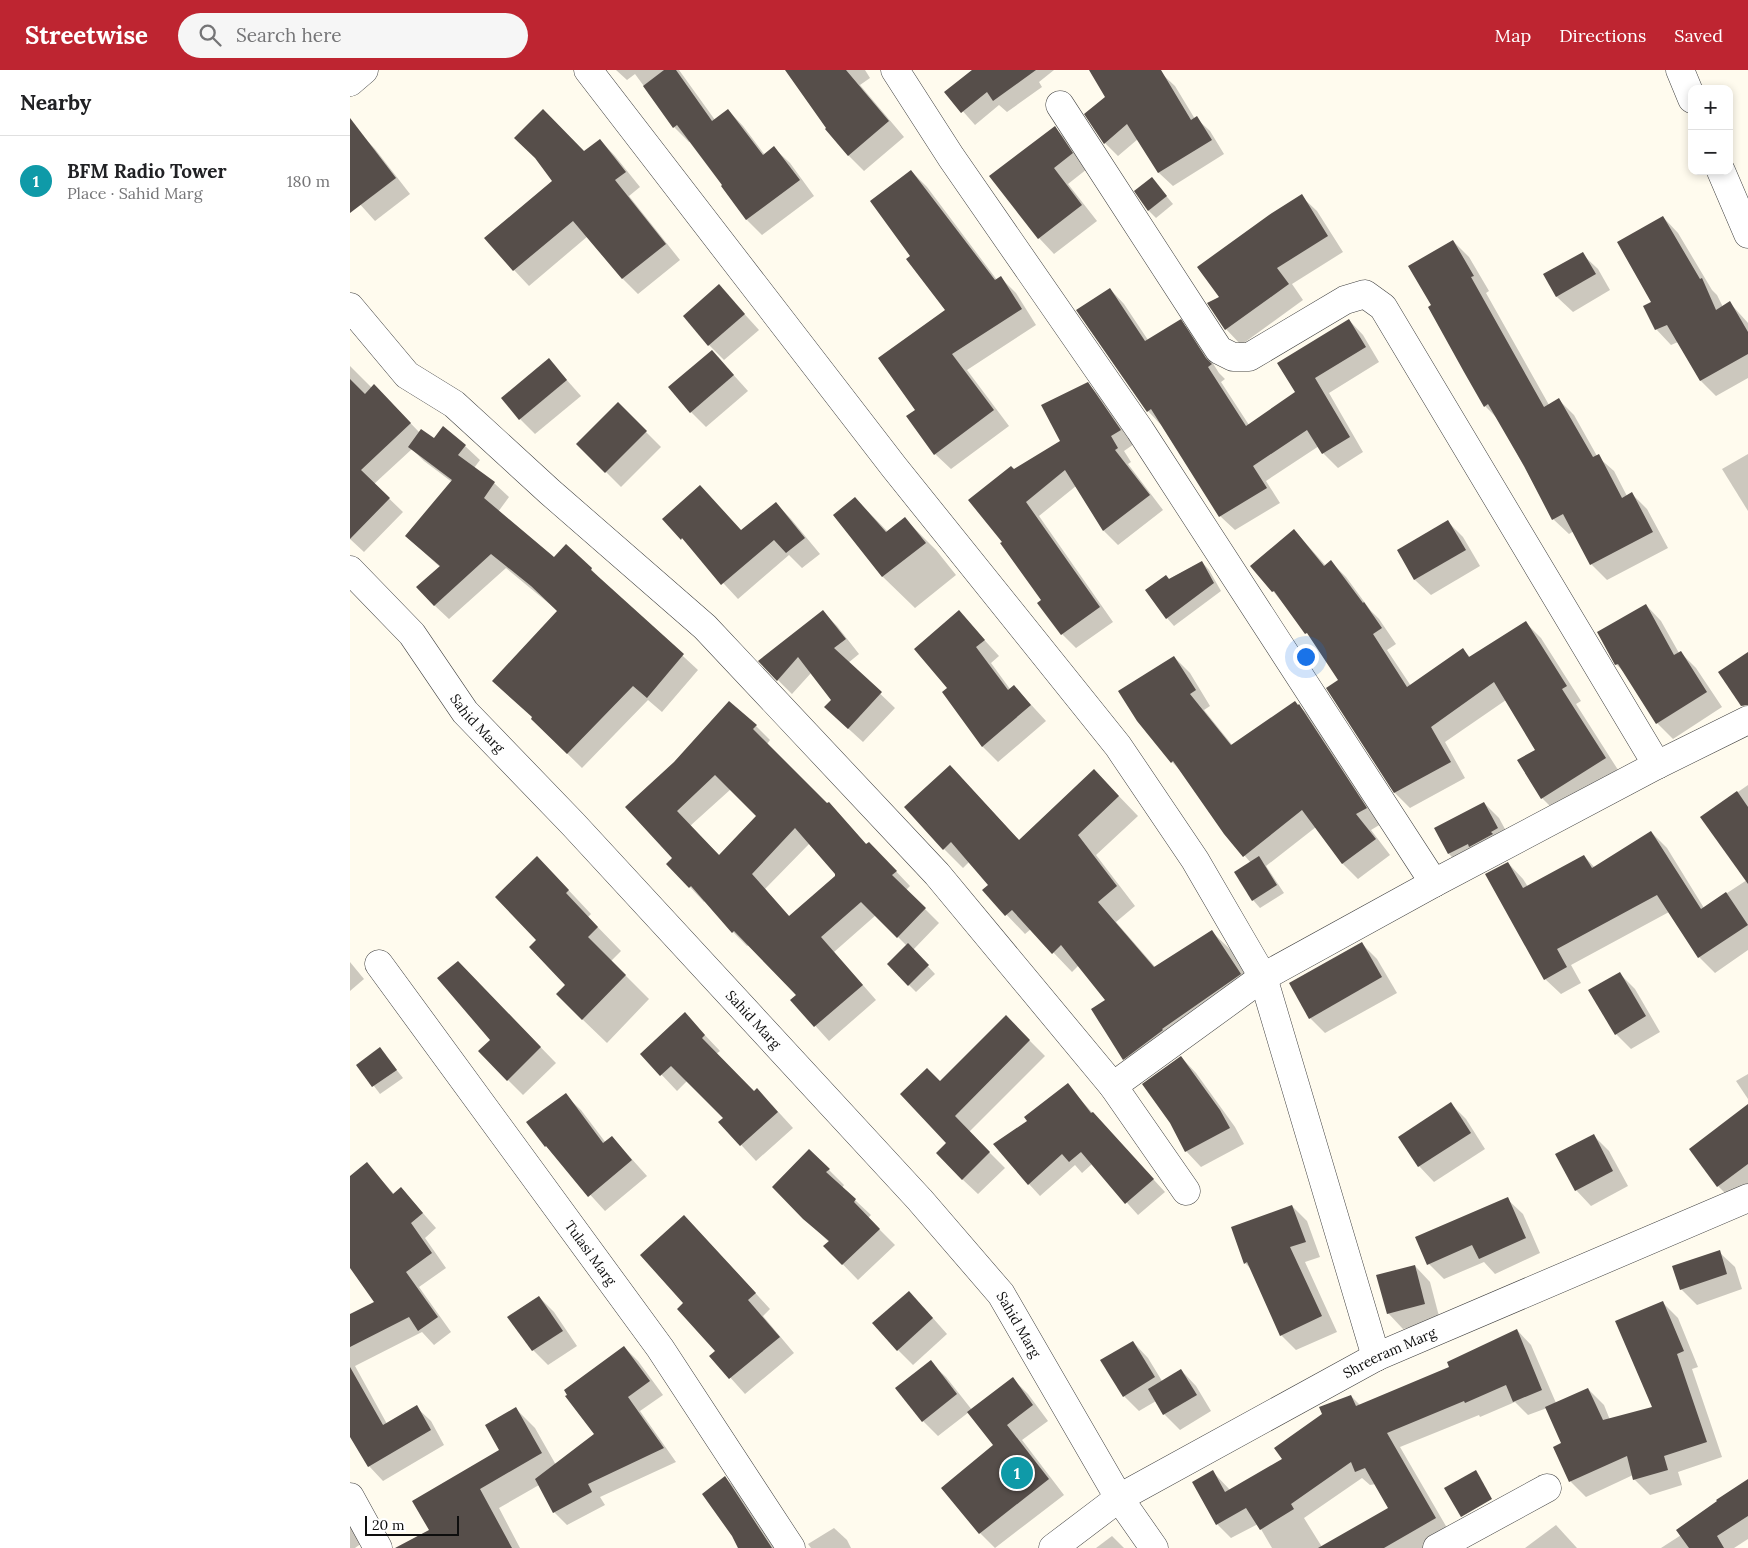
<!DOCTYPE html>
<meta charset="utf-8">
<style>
:root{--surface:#fff;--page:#f6f6f6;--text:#202124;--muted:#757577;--line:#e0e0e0;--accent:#be2531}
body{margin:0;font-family:Lora,serif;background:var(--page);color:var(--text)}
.controls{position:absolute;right:15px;top:15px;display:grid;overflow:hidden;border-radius:10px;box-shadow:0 2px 8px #0003}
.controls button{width:45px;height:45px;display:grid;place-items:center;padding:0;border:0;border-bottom:1px solid var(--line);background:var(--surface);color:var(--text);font:25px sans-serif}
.scale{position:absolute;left:15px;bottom:12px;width:94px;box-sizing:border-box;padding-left:5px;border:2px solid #0e0e0e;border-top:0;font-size:14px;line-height:18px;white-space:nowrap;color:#0e0e0e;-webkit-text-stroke:4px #fff;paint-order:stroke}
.you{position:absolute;left:955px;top:586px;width:18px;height:18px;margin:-12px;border:4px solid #fff;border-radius:50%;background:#1a73e8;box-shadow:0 0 0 8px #1a73e833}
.badge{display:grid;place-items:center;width:32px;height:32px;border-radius:50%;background:var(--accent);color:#fff;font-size:16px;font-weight:700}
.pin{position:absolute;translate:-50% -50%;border:2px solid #fff;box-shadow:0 1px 5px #0006}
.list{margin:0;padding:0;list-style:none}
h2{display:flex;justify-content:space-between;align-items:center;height:65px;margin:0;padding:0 20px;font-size:21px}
h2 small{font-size:16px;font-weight:400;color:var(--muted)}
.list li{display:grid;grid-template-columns:32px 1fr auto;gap:15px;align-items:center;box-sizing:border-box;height:90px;padding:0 20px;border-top:1px solid var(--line)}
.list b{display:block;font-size:19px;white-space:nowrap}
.list p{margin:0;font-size:16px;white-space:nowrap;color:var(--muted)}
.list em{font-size:16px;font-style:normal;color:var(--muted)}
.icon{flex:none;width:28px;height:28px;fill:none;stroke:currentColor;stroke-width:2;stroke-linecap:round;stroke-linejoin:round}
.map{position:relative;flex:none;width:1398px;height:1478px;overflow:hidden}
header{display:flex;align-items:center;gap:30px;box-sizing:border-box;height:70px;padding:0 25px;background:var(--accent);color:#fff}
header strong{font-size:24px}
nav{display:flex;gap:28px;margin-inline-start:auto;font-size:18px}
.search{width:350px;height:45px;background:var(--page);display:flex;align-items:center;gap:12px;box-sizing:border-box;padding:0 18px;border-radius:28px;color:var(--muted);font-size:19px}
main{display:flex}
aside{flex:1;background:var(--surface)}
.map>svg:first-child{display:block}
</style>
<header>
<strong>Streetwise</strong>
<div class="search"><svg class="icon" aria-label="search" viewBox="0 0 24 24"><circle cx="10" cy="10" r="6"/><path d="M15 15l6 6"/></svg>Search here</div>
<nav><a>Map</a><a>Directions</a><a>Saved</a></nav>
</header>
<main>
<aside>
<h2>Nearby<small></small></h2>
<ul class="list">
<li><span class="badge" style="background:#0f9aa8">1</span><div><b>BFM Radio Tower</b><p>Place · Sahid Marg</p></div><em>180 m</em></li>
</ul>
</aside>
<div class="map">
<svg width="1398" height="1478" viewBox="0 0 1398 1478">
<rect width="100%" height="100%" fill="#fffbee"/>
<g fill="#0003" fill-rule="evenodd">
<path d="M266 0H329L365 50 378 40 393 56 415 85 424 78 440 93 464 126 412 165 397 150 341 71 339 72 324 57 285 4 277 10Z"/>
<path d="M436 0H515L520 8 510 15 554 67 514 101 498 85 478 59Z"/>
<path d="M622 0H704L689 12 692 17 657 42 649 35 625 55 596 22Z"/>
<path d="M740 0H789L811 3 825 16 845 49 846 48 860 61 874 84 823 116 809 103 788 69 768 86 755 73 757 28Z"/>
<path d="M705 58 720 73 737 99 718 114 747 151 704 184 689 168 641 106Z"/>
<path d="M10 63 25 79 60 124 25 151 0 123V71Z"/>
<path d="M250 70 265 86 290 117 279 126 330 190 288 224 273 209 238 166 179 216 164 200 204 112Z"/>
<path d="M561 101 577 117 647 210 651 208 666 223 686 255 617 300 659 356 601 399 585 384 566 340 596 240 562 186Z"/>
<path d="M802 109 823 134 806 148 799 141Z"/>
<path d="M951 126 967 141 993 182 942 214 953 230 891 275 876 259 870 227Z"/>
<path d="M1313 147 1328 163 1362 220 1367 225 1373 237 1380 233 1398 253V308L1366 326 1351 311 1328 272 1321 275 1306 259Z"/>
<path d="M1103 171 1119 187 1139 221 1136 223 1199 335 1209 330 1224 345 1247 386 1264 401 1277 426 1282 424 1297 439 1318 478 1257 510 1241 494 1224 461 1219 464 1203 449 1148 349 1135 336 1083 236Z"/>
<path d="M1232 184 1248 199 1260 220 1223 242 1207 227 1195 205Z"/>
<path d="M369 216 409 260 374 290 359 275Z"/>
<path d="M760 219 774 234 798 270 830 251 845 265 869 303 875 309 871 312 899 355 947 323 999 250 1013 265 1029 292 979 323 1013 382 988 398 973 383 969 376 916 411 930 433 885 460 870 446 812 356 798 341Z"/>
<path d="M362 281 398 321 356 357 341 342Z"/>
<path d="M199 290 231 326 185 364 170 349Z"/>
<path d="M0 296 22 318 38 330 70 363 84 370 115 376 130 390 124 398 144 413 159 427 148 442 204 489 241 499 255 514 348 600 312 642 298 630 232 698 182 649 208 541 156 498 99 549 84 535 90 497 56 466 102 412 74 391 62 379 24 414 53 442 14 482 0 469Z"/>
<path d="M737 313 751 327 784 374 774 381 781 392 778 394 813 440 768 475 754 461 726 416 689 446 763 552 726 578 712 564 693 530 653 472 664 401 712 371Z"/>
<path d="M268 334 311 377 271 417 228 374Z"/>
<path d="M1398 384V441L1372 399Z"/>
<path d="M505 428 538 462 555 449 586 480 606 505 565 538 533 507 484 445Z"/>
<path d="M426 433 441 449 470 484 452 498 439 485 388 529 314 449 392 461Z"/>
<path d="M1098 452 1113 467 1130 496 1081 525 1065 510 1048 481Z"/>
<path d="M944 460 976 496 981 492 996 507 1021 541 1029 549 1046 574 1037 580 1061 616 1113 580 1120 587 1176 553 1191 568 1231 631 1226 634 1270 703 1207 743 1192 728 1186 680 1156 630 1095 672 1115 708 1060 738 1045 723 978 618 990 610 963 570 923 521Z"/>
<path d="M852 492 859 500 871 521 824 556 817 548 797 520Z"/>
<path d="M1296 535 1311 551 1329 583 1330 582 1346 598 1372 637 1323 669 1307 653 1276 604 1266 594Z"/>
<path d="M473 542 487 556 509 584 498 593 545 638 513 672 491 652 483 630 461 603 442 624 428 610Z"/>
<path d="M609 542 649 586 641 593 660 619 664 616 696 651 648 692 632 676 599 618Z"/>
<path d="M824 587 840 603 860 636 854 640 883 676 949 636 965 651 1031 754 1021 760 1040 785 1008 809 993 794 966 757 916 796 934 823 910 838 903 830 901 793 875 763 834 704 822 692 788 651Z"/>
<path d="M406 656 420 670 417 674 477 735 479 733 517 775 519 773 560 816 556 820 589 853 563 880 585 904 566 922 538 894 557 876 526 845 484 882 526 930 479 971 442 930 447 926 399 875 397 876 383 862 356 830 354 832 340 817 324 788 277 737ZM381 719 408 746 370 786 340 756ZM460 773 486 803V807L440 847 415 819Z"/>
<path d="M600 697 670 771 763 720 788 746 746 785 785 836 766 852 806 898 862 862 882 881 909 924 793 1008 774 989 757 930 729 895 722 902 681 859 675 864 634 821 640 815 619 792 613 798 594 779Z"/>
<path d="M1398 715V880L1365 903 1349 887 1319 842 1221 895 1231 913 1211 924 1195 909 1158 793 1173 809 1178 817 1234 786 1245 798 1301 762 1317 778 1354 838 1397 810 1352 747Z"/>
<path d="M1134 733 1149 748 1163 774 1114 799 1099 784Z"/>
<path d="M210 811 241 844 238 847 271 881 261 891 299 929 257 973 231 948 217 915Z"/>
<path d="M1012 874 1027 889 1047 923 975 963 960 948Z"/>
<path d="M0 892 14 909 0 921Z"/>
<path d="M1269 903 1285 919 1310 962 1281 979 1266 964Z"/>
<path d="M123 908 206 993 173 1025 158 1010 142 970Z"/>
<path d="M335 944 370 981 366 984 404 1023 422 1035 443 1058 406 1091 370 1052 375 1048 337 1011 327 1021 292 984Z"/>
<path d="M656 947 695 986 619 1062 655 1098 628 1124 612 1109 591 1013Z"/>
<path d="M30 979 53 1008 30 1024 8 995Z"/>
<path d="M831 987 846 1003 885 1057 894 1074 851 1097 836 1081Z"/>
<path d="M1398 1004V1029L1386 1011Z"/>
<path d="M717 1015 815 1122 788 1145 742 1094 732 1103 725 1095 690 1126 679 1114V1051Z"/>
<path d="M215 1025 231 1040 256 1073 262 1067 297 1106 255 1141 196 1076 178 1053Z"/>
<path d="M1101 1034 1116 1049 1135 1079 1084 1112 1069 1096Z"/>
<path d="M1398 1036V1119L1383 1131 1368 1116 1340 1079Z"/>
<path d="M1243 1065 1259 1081 1278 1116 1241 1136 1226 1120Z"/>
<path d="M459 1080 494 1115 492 1118 521 1145 518 1148 545 1175 508 1210 475 1176 479 1172 454 1148Z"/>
<path d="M17 1094 44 1124 51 1118 86 1158 75 1168 96 1198 69 1217 101 1262 84 1275 72 1262 5 1296 37 1354 66 1337 81 1351 94 1375 33 1411 19 1396 0 1353V1246L26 1232 0 1195V1108Z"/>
<path d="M1157 1129 1173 1144 1190 1183 1145 1204 1134 1192 1094 1209 1079 1194Z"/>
<path d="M942 1136 957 1151 970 1187 955 1192 987 1262 946 1280 931 1265 902 1200 895 1193Z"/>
<path d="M1369 1182 1385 1197 1392 1219 1347 1235 1331 1219Z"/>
<path d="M378 1193 420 1239 413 1246 444 1283 395 1324 361 1286 367 1281Z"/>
<path d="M1065 1196 1080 1212 1090 1250 1053 1259 1038 1243Z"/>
<path d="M189 1227 204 1242 227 1276 198 1295 183 1280Z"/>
<path d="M1312 1232 1328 1248 1348 1297 1342 1299 1372 1387 1328 1402 1332 1415 1300 1425 1284 1409 1283 1405 1236 1427 1221 1412 1205 1378 1213 1374 1197 1338 1178 1345 1165 1332 1130 1347 1129 1345 1050 1377 1100 1463 1074 1478H922L908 1454 881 1468 867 1454 863 1402 880 1420 933 1389 1001 1326 1010 1335 1101 1298 1167 1260 1181 1275 1206 1333 1238 1319 1254 1335 1260 1350 1304 1338ZM1012 1408 1020 1415 1026 1414 1040 1438 972 1477 954 1448Z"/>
<path d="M574 1238 597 1264 563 1295 548 1280Z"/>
<path d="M783 1272 798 1288 812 1311 831 1300 846 1316 861 1341 830 1360 814 1344 806 1331 789 1341 774 1326Z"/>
<path d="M274 1277 288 1291 313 1325 290 1341 326 1392 250 1427 255 1435 217 1455 204 1442 189 1415 149 1438 170 1478H67L150 1380 166 1339 185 1358 206 1395 246 1364Z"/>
<path d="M580 1292 596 1307 622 1340 663 1309 678 1324 698 1351 672 1370 714 1425 645 1478 630 1463 644 1375 619 1342 588 1366 573 1351Z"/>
<path d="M375 1407 390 1423 426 1478H389L383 1466Z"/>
<path d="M1398 1422V1469L1384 1478H1311Z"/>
<path d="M0 1453 12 1473 5 1478H0Z"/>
<path d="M1206 1455 1227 1478H1175Z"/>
<path d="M484 1458 497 1470 501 1478H461L458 1474Z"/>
<path d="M762 1466 774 1478H746Z"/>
</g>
<g fill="#564e4a" fill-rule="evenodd">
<path d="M314 0H326L362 51 378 39 413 85 424 76 450 110 396 150 371 116 372 115 327 55 323 58 293 16Z"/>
<path d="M435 0H496L539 51 498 86 475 59 476 58Z"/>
<path d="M622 0H686L643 31 637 22 611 43 594 22Z"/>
<path d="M739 0H811L841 50 847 46 862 70 808 103 777 54 754 74 734 44 755 27Z"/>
<path d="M193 39 234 81 250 69 276 102 265 110 316 174 272 209 223 151 163 201 134 168 202 111 185 88 164 68Z"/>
<path d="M0 48 46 108 0 143Z"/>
<path d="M705 56 723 83 704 98 732 135 688 169 639 106Z"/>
<path d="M561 100 645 210 651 206 672 239 602 284 644 340 584 385 556 346 565 340 528 288 595 240 556 189 560 186 520 131Z"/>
<path d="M802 107 817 126 798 141 784 121Z"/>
<path d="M952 124 978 166 927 198 939 214 875 260 857 233 869 227 847 197 919 145Z"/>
<path d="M1313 146 1350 209 1352 208 1366 240 1380 231 1398 262V284L1350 311 1317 255 1305 260 1293 236 1301 232 1267 172Z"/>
<path d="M1103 170 1124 206 1121 207 1194 337 1209 328 1243 387 1249 384 1272 428 1282 422 1303 462 1240 495 1213 444 1202 450 1174 396 1138 334 1134 337 1114 302 1078 237 1081 235 1058 196Z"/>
<path d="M1233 182 1246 204 1206 227 1193 204Z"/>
<path d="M369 214 395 244 358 276 333 246Z"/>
<path d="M760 218 795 271 831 249 856 288 862 294 858 297 896 356 945 322 927 293 999 249 1016 277 965 308 1000 367 972 384 957 360 903 396 917 418 869 447 801 339 797 342 726 240Z"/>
<path d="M362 280 384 305 340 343 318 317Z"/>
<path d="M199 288 217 310 169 350 151 328Z"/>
<path d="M0 309 15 324 24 314 61 353 11 400 40 428 0 469Z"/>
<path d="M738 312 771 360 761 366 768 378 765 380 800 425 753 461 715 400 676 432 750 537 711 565 687 533 691 530 650 473 652 472 618 430 661 396 664 399 710 371 691 335Z"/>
<path d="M268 332 297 361 255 403 226 374Z"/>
<path d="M93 356 116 375 108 385 145 412 134 428 204 487 216 474 242 498 241 500 334 584 297 628 283 616 217 684 181 649 182 647 142 611 207 541 181 516 141 484 84 536 66 517 90 496 55 466 102 410 58 377 71 359 84 368Z"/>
<path d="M350 415 391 460 426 432 455 468 436 483 424 470 371 515 332 468 331 470 312 449Z"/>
<path d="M505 427 536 462 555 447 576 473 532 507 483 445Z"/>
<path d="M1098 450 1116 480 1064 510 1047 480Z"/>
<path d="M944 459 974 496 981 490 1013 533 1014 532 1032 558 1023 564 1057 617 1113 578 1119 587 1176 551 1217 616 1212 619 1256 688 1191 729 1167 690 1185 680 1144 612 1081 657 1101 692 1044 723 976 618 988 610 957 563 955 564 924 521 922 522 900 496Z"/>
<path d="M852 491 864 513 816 549 795 520 816 505 819 509Z"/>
<path d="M1296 534 1324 585 1331 581 1357 622 1306 654 1268 594 1265 595 1247 562Z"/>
<path d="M473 540 496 569 484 578 532 622 498 659 474 637 481 630 448 587 427 611 408 591Z"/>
<path d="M609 540 635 570 626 577 658 620 664 615 681 635 632 677 592 622 597 618 564 579Z"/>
<path d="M1398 582V635L1391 636 1368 602Z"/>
<path d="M824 586 846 620 840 624 881 675 945 631 948 635 949 634 1017 738 1006 744 1026 769 992 794 952 740 893 787 874 764 823 691 821 693 787 651 768 621Z"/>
<path d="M379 631 407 655 403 659 477 733 479 732 516 774 519 772 547 801 542 805 576 838 547 868 511 832 471 867 513 915 464 957 440 930 446 925 384 861 382 863 341 816 339 818 316 794 322 788 275 737 324 692ZM365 705 406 746 369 785 327 741ZM445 758 485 804V806L439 846 402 804Z"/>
<path d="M600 695 669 770 744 699 769 726 728 765 767 816 748 832 804 897 862 860 891 904 812 959 813 960 773 990 741 939 755 930 711 875 702 884 662 840 655 846 632 820 638 815 601 772 593 780 554 737Z"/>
<path d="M1387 721 1398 737V814L1350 747Z"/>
<path d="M1134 732 1148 758 1141 762 1143 764 1119 777 1118 774 1098 784 1084 758Z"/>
<path d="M1301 761 1351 839 1376 822 1398 855 1348 888 1307 825 1207 879 1217 897 1194 910 1135 804 1158 792 1173 818 1234 785 1242 798Z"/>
<path d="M187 786 219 820 216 823 248 857 238 867 276 905 232 950 206 924 215 915 179 877 186 870 145 827Z"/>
<path d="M909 786 927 815 902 831 884 802Z"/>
<path d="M1012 872 1032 907 959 949 939 913Z"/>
<path d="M558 873 579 895 558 916 537 894Z"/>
<path d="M108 891 191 977 157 1011 128 981 140 970 87 908Z"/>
<path d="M1270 902 1296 946 1265 965 1238 920Z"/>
<path d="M335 942 355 965 352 968 404 1021 407 1018 428 1042 390 1076 368 1052 373 1048 321 996 310 1006 290 984Z"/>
<path d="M656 945 680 970 605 1046 640 1082 612 1110 586 1083 596 1073 550 1024 577 998 590 1011Z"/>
<path d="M30 977 47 1000 22 1017 6 995Z"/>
<path d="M831 986 870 1040 880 1058 835 1082 820 1053 792 1014Z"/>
<path d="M718 1013 741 1043 743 1042 804 1109 775 1134 731 1082 719 1092 712 1084 678 1115 643 1074 677 1051 674 1047Z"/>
<path d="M216 1023 253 1073 262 1066 282 1090 238 1127 196 1076 195 1077 176 1052Z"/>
<path d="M1101 1032 1121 1063 1068 1097 1048 1067Z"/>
<path d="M1398 1034V1094L1367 1117 1339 1079Z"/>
<path d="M1244 1064 1263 1101 1225 1121 1205 1084Z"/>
<path d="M459 1079 480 1099 476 1102 506 1129 504 1132 530 1159 492 1195 473 1176 479 1171 453 1149 422 1117Z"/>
<path d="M17 1092 43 1124 51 1117 73 1143 61 1153 82 1183 56 1202 88 1247 68 1261 59 1247 0 1277V1244L24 1232 0 1198V1106Z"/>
<path d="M1158 1127 1176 1168 1129 1189 1122 1175 1077 1195 1065 1167Z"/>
<path d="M942 1135 956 1172 940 1177 972 1246 930 1266 897 1192 894 1194 881 1157Z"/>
<path d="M334 1145 406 1223 398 1230 430 1267 379 1309 359 1286 365 1281 327 1239 333 1233 290 1185Z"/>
<path d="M1370 1180 1377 1204 1330 1220 1322 1196Z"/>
<path d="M1065 1195 1075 1234 1037 1244 1026 1205Z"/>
<path d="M559 1221 583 1248 547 1281 522 1253Z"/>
<path d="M189 1226 213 1261 182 1281 157 1247Z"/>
<path d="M1313 1231 1334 1281 1327 1284 1357 1372 1314 1386 1318 1400 1283 1410 1277 1386 1219 1412 1203 1377 1211 1373 1195 1337 1238 1318 1253 1350 1302 1337 1265 1251Z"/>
<path d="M1167 1259 1192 1320 1163 1332 1156 1315 1115 1333 1114 1331 1037 1363 1086 1448 1034 1478H968L1038 1438 1015 1398 1005 1402 1001 1392 941 1434 944 1439 910 1460 896 1438 866 1455 842 1412 863 1400 875 1422 932 1389 924 1378 972 1344 969 1337 1001 1325 1006 1336 1099 1297 1097 1292Z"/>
<path d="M783 1271 805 1307 773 1327 750 1290Z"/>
<path d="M274 1276 300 1311 278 1327 314 1378 238 1414 242 1422 203 1443 185 1409 244 1364 215 1326 217 1325 214 1320Z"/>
<path d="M581 1290 607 1324 572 1352 545 1318Z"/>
<path d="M0 1297 33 1355 67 1335 81 1360 18 1397 0 1367Z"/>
<path d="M831 1299 847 1325 813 1345 798 1319Z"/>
<path d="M663 1307 683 1335 657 1355 699 1409 629 1464 591 1418 643 1375 617 1342Z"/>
<path d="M166 1337 192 1383 130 1419 162 1478H45L79 1460 62 1431 149 1380 135 1355Z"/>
<path d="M1126 1400 1142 1429 1111 1447 1094 1418Z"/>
<path d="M375 1406 422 1478H388L382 1466 352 1424Z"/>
<path d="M1398 1409V1446L1367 1466 1374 1478H1339L1326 1460 1367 1431 1366 1430Z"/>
</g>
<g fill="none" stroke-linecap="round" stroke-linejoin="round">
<defs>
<g id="minor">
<path d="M238 0 544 397 768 676 845 790 913 907 1026 1287"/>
<path d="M545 0 601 87 790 360 1084 813"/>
<path d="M1330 0 1342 29"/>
<path d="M0 12 14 0"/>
<path d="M710 35 869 280 883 287H899L995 230 1015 224 1033 237 1307 695"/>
<path d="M1371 101 1398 164"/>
<path d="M0 237 57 305 104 334 200 422 355 557 587 804 763 1016 836 1121"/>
<path id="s1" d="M0 500 62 564 115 642 223 754 570 1130 651 1224 769 1428 804 1478"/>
<path id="s2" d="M29 894 310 1278 441 1478"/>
<path d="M763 1016 913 907 1084 813 1307 695 1398 650"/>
<path d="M0 1427 28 1478"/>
<path id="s3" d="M703 1478 769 1428 1026 1287 1398 1128"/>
<path d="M1087 1478 1197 1418"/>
</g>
</defs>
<use href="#minor" stroke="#414141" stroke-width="29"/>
<use href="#minor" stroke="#fff" stroke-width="28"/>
</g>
<g text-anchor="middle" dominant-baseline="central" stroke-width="5" stroke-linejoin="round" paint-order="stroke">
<g font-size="14" fill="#0e0e0e" stroke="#fff">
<text stroke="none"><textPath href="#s1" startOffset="200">Sahid Marg</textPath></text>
<text stroke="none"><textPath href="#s1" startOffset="605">Sahid Marg</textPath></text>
<text stroke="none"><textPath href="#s2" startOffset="358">Tulasi Marg</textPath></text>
<text stroke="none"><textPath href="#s1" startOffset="1010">Sahid Marg</textPath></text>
<text stroke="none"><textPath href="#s3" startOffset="390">Shreeram Marg</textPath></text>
</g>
</g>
</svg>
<div class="controls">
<button>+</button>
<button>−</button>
</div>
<div class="scale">20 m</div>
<div class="you"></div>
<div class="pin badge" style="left:667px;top:1403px;background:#0f9aa8">1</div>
</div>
</main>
